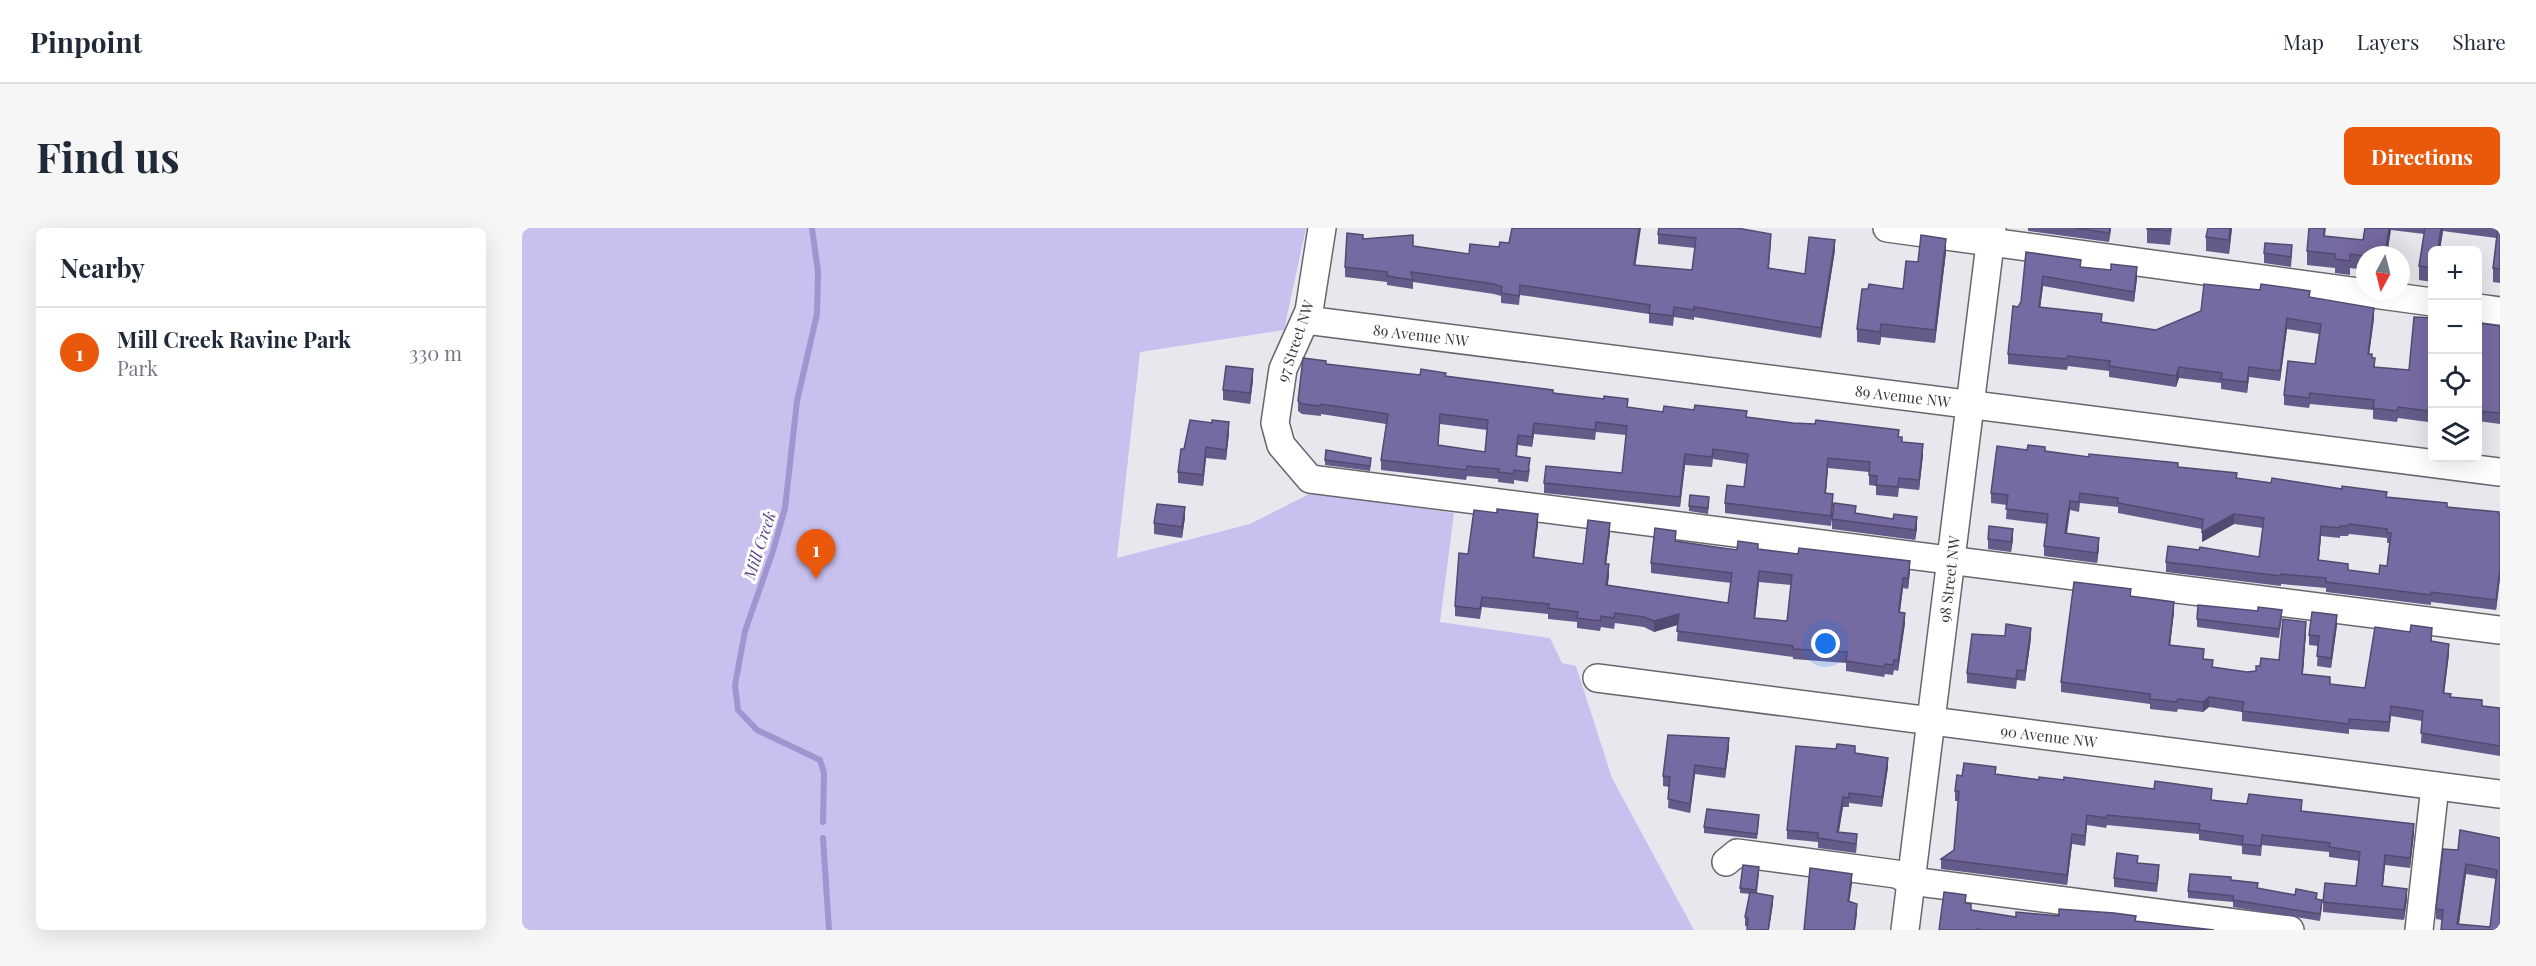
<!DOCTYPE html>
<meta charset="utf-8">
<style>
:root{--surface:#fff;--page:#f6f6f7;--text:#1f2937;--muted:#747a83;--line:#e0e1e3;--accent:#ea580c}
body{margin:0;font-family:"Playfair Display",serif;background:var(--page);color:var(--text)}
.controls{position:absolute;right:18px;top:18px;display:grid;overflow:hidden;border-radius:9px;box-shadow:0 6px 24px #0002}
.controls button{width:54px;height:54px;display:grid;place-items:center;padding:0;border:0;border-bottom:2px solid var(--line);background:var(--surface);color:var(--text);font:30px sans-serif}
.compass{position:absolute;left:1834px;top:18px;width:54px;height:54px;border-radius:50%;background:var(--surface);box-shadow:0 6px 24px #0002;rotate:187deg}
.you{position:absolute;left:1304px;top:416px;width:21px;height:21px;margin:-15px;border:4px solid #fff;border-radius:50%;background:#1a73e8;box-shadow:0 0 0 9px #1a73e833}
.badge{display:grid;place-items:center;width:39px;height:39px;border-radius:50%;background:var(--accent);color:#fff;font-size:20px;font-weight:700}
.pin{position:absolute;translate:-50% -50px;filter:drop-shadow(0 2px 3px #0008)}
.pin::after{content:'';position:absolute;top:32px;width:21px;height:18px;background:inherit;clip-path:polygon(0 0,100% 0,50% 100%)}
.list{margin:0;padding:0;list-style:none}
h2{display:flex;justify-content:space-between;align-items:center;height:78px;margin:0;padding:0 24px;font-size:26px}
h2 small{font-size:20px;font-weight:400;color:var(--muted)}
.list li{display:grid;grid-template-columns:39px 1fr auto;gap:18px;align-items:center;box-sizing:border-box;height:90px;padding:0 24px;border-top:2px solid var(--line)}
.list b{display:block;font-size:22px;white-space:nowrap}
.list p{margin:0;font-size:20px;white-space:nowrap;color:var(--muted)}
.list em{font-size:20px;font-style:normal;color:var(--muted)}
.icon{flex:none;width:33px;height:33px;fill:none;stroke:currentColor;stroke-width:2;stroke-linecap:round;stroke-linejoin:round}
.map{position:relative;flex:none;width:1978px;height:702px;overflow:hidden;border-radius:9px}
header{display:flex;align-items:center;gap:36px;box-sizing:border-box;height:84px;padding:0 30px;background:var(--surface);border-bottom:2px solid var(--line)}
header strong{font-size:28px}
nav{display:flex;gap:33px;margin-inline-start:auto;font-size:21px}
.intro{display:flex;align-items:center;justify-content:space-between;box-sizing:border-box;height:144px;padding:0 36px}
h1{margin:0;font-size:42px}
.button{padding:15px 27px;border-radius:9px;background:var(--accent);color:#fff;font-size:21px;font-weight:700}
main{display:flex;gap:36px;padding:0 36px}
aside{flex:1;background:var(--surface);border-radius:9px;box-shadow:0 6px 24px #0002}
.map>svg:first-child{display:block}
</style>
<header>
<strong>Pinpoint</strong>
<nav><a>Map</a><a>Layers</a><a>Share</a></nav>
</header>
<div class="intro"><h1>Find us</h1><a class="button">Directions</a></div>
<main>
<aside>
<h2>Nearby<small></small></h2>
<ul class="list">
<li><span class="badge">1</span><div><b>Mill Creek Ravine Park</b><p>Park</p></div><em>330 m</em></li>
</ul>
</aside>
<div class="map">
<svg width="1978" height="702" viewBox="0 0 1978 702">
<rect width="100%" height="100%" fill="#e8e7ed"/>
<path fill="#c8c0ef" d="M0 0H784L762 102 618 124 595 330 728 296 791 264 932 285 918 394 1028 410 1040 435 1054 438 1090 550 1172 702H0Z"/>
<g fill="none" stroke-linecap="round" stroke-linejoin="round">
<g stroke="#a095d0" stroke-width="6">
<path d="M290 0 296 44 295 86 275 173 263 280 251 323 223 403 213 457 216 482 235 502 298 532 302 545 301 594"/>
<path d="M301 610 307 702"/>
</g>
<defs>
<g id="minor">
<path d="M800 0 787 83 761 141 753 195 759 217 788 251 1978 402"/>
<path d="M1365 0 1910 74"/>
<path d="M1956 80 1978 83"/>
<path d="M784 92 1978 244"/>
<path d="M1075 450 1978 566"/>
<path d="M1204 634 1215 625 1374 646 1389 653 1768 702"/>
<path d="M1383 702 1470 0"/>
<path d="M1897 702 1913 558"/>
</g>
</defs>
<use href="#minor" stroke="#67666b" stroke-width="30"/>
<use href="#minor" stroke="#fff" stroke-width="27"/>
</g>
<g fill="#655b8b" fill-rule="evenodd">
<path d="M1506 0H1589V3L1587 14 1506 3Z"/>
<path d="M1625 0H1650L1648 17 1625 15Z"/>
<path d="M1710 0 1707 26 1684 23V9Z"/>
<path d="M1787 0H1804L1803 8 1841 12 1843 0H1978V55L1971 54V40L1974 10 1928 4 1921 3 1918 21 1911 22V54L1897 52V38L1902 6 1869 2 1865 27H1843V42L1828 40V47L1813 45V40L1785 37V23Z"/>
<path d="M1136 6 1249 15 1247 41 1283 46 1313 22 1299 110 1172 89V92L1152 89 1151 98 1127 95V86L998 67 997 77 979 75V68L972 66 891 54V61L865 57V54L823 49V39L841 11 947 26 977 19 1114 38 1170 42 1173 20 1136 16Z"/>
<path d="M1424 24 1413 115 1359 109 1358 117 1335 114V101L1346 61H1381L1396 34Z"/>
<path d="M1504 24 1559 40 1615 50 1612 74 1521 58 1518 79 1580 94 1634 102 1788 69 1852 90 1847 126 1850 130 1853 139 1887 142 1911 90V184H1908L1906 194 1876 190 1875 194 1851 191V182L1788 176 1787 180 1762 177V167L1793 136 1797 106 1765 101 1758 153 1727 149 1725 165 1699 161V155L1657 150 1654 159 1587 149V143L1546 138 1545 142 1486 136V126L1496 79 1499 74Z"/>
<path d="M1742 25 1770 27 1769 39 1742 35Z"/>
<path d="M1956 95 1978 98V196L1956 193Z"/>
<path d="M804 136 898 147 924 148 1031 165 1106 179 1141 184 1225 189 1377 209 1380 214 1401 227 1397 262 1377 260 1376 269 1354 267V258L1347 257V244L1306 240 1304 265 1311 266 1309 298 1203 285V275L1222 259 1225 236 1191 231 1190 239 1163 237 1158 279 1022 265V255L1100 245 1104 207 1074 204 1073 212 1012 206 1010 219 996 217 995 229 1008 241 1006 254 992 252V256L976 254V251L945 248 944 252 859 242V232L864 196 799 186V188L780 186 776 183V173ZM918 196 965 202 963 224 916 217Z"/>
<path d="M731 152 728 176 701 172V162Z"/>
<path d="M707 205 704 232 684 230 681 258 656 255V244L662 221Z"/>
<path d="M1505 222 1656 239 1715 250 1865 269 1978 287V350L1974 382 1909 374V377L1804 364V360L1759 356V358L1644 344V334L1737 329 1741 300 1712 296 1680 314V301L1596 285V279L1558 275 1557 284 1548 282 1545 306 1577 320 1575 335 1522 328V318L1525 296 1484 291 1485 277 1469 275V265ZM1827 306 1865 310V315H1867L1865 338 1857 346 1826 342 1797 332 1799 308 1818 310V308H1826Z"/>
<path d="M803 232 849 235 848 243 803 237Z"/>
<path d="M1187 275 1186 286 1167 283V278Z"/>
<path d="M1334 285 1371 291 1395 300 1393 312 1310 301V291Z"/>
<path d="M663 289 660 310 632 306V295Z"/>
<path d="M1016 296 1012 330 1061 336 1088 305 1084 336 1087 347 1086 357 1206 375 1209 355 1129 345V335L1154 314 1215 322 1236 321 1388 343 1386 361 1381 360 1378 384 1383 395 1376 443 1372 442 1371 447 1363 446 1362 449 1324 443V435L1271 431V429L1155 413 1156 397 1132 404 1122 399 1093 395 1092 401 1079 399 1078 403 1055 400V394L1026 391V386L960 379 958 391 933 388V378L946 326ZM1237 354 1269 357 1265 393 1233 390Z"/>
<path d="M1466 311H1491L1489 324 1466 321Z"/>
<path d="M1609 368 1652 384 1648 417 1682 431 1691 439 1725 444 1734 443 1738 438 1757 432 1784 404 1781 446 1808 456 1843 460 1910 410V413L1927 426 1922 465 1929 469 1960 478 1978 480V528L1899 515 1900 493 1869 488 1867 504 1827 501V506L1720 493V484L1687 479 1681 484 1656 481 1655 484 1628 481V476L1539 464V454Z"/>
<path d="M1760 390 1757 410 1675 399V391Z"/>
<path d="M1815 397 1809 440 1795 438 1796 418 1787 417V407Z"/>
<path d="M1509 410 1503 453 1495 452 1494 461 1445 455V445Z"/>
<path d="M1207 520 1203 550 1173 546 1168 585 1146 580 1147 559 1141 558V548Z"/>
<path d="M1333 525 1366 539 1360 579 1327 575V579H1321L1317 604 1335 616 1334 625 1296 620V614L1265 611V602Z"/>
<path d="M1474 546 1780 583 1892 606 1888 640 1863 637 1861 658 1885 671 1882 692 1801 684V674L1834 658 1837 633 1807 629V624L1740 617 1739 628 1720 626V618L1677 612V606L1585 597 1584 600 1565 597 1563 618 1550 616 1545 657 1419 641V631L1432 622 1436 573H1433V563Z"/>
<path d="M1237 593 1235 611 1182 605V599Z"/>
<path d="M1978 610V702H1919L1920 692 1914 691V681L1936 622ZM1944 646 1974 651 1968 699 1937 696Z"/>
<path d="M1237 645 1235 665 1251 676 1225 698H1223V689L1228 666 1218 665V660Z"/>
<path d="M1637 646 1635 664 1592 659V650Z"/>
<path d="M1709 652 1736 660 1795 671 1800 679 1798 693 1711 679V674L1666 670V663Z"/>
</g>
<g fill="#534a71">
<path d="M1117 0H1119L1112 47V37Z"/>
<path d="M1708 0H1710L1707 26V12Z"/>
<path d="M1867 0H1869L1865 27H1863Z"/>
<path d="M1919 0H1921V3L1918 22H1916Z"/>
<path d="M1424 11V24L1413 115V102Z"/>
<path d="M1313 12V22L1299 110V100Z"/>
<path d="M1615 39V50L1612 74V64Z"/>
<path d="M1521 48V58L1517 89V79Z"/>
<path d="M1852 80V90L1846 136V126Z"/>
<path d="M1765 90V101L1758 153V143Z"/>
<path d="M1359 96V109L1358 117V104Z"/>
<path d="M1657 139V150L1654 159V148Z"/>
<path d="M1727 139V149L1725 165V154Z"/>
<path d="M731 141V152L728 176V165Z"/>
<path d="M707 194V205L704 232V222Z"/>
<path d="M1012 195V206L1010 219V209Z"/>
<path d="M1401 216V227L1397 262V252Z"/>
<path d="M684 219V230L681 258V247Z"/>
<path d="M1163 226V237L1158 279V269Z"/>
<path d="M1306 230V240L1303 275V265Z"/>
<path d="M1311 266V276L1309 298V288Z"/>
<path d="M1548 273V282L1543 315V305Z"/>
<path d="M663 279V289L660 310V299Z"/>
<path d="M1016 286V296L1011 340V329Z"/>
<path d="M1712 286V296L1680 314V304Z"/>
<path d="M1395 289V300L1393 312V302Z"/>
<path d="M1088 295V305L1083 346V336Z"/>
<path d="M1799 298V308L1796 342V332Z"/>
<path d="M1491 301V311L1489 324V314Z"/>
<path d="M1577 310V320L1575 335V325Z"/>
<path d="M1388 333V343L1386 361V350Z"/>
<path d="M1087 336V347L1084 367V357Z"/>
<path d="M1978 340V350L1974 382V372Z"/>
<path d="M1237 343V354L1232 401V390Z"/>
<path d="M1381 350V360L1377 390V380Z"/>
<path d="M1652 374V384L1647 427V417Z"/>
<path d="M1383 385V395L1376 443V432Z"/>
<path d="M1157 386V396L1132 404V393Z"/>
<path d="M1815 387V397L1809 440V430Z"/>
<path d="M1784 394V404L1780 456V446Z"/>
<path d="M1509 400V410L1503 453V443Z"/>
<path d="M1927 416V426L1921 475V465Z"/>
<path d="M1687 469V479L1681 484V474Z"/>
<path d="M1869 478V488L1867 504V494Z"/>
<path d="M1207 510V520L1203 550V541Z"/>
<path d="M1366 530V539L1360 579V569Z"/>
<path d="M1173 537V546L1168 585V576Z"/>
<path d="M1321 569V579L1315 613V604Z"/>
<path d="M1565 587V597L1563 618V608Z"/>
<path d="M1892 596V606L1888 640V630Z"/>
<path d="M1550 606V616L1545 657V647Z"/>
<path d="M1863 627V637L1860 668V658Z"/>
<path d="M1944 636V646L1936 702 1935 696Z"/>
<path d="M1330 646V656L1326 683V673Z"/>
<path d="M1885 661V671L1882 692V682Z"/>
<path d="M1251 668V676L1247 702H1246Z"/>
<path d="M1335 676V686L1333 702H1332Z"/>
</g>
<g fill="#766aa2" stroke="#534a71" stroke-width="1.5" fill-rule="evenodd">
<path d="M990 0H1117L1112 37 1170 42 1174 10 1136 6 1137 0H1215L1249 6 1246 40 1283 46 1287 9 1313 12 1299 100 1172 79V82L1152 79 1151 88 1127 85 1128 77 998 57 997 68 979 65 980 59 972 56 889 44 891 52 865 48V44L823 39 825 5 841 7V11L891 7V18L947 26 948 16 977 19 978 14 987 15Z"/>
<path d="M1553 0H1588L1587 5Z"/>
<path d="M1625 0H1648V3L1625 1Z"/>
<path d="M1686 0H1708L1707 12 1684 9Z"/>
<path d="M1787 0H1802V8L1841 12 1843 0H1867L1863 27H1843V28L1828 26V33L1813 31V26L1785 23Z"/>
<path d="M1903 0H1919L1916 21 1929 22H1911V40L1897 38Z"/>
<path d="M1976 0H1978V41L1971 40Z"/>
<path d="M1399 7 1424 11 1413 102 1359 96 1358 104 1335 101 1340 61H1346L1347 56 1381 61 1384 33 1396 34Z"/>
<path d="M1743 15 1770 17 1769 29 1742 25Z"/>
<path d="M1504 24 1559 32 1558 39 1589 42V36L1615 39 1612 64 1521 48 1517 79 1580 86 1579 94 1634 102 1679 83 1682 56 1738 62 1739 56 1788 63 1787 69 1852 80 1846 126H1850V130H1853L1852 139 1887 142 1892 89 1911 90V173H1908L1906 183 1876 179 1875 183 1851 180 1852 172 1788 165 1787 170 1762 167 1766 133 1793 136 1799 96 1765 90 1758 143 1727 139 1725 154 1699 151 1700 145 1657 139 1654 148 1587 138 1588 133 1546 128 1545 131 1486 126 1491 78 1496 79 1499 74Z"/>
<path d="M1956 95 1978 98V185L1956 183Z"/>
<path d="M781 130 804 133V136L898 147 899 141 924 145 923 148 1031 162V165L1082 171V168L1106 171 1105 179 1141 184 1142 178 1172 182 1173 177 1225 183 1224 189 1271 195 1293 196 1294 192 1377 202 1376 209H1380V214L1401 216 1397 252 1377 250 1376 259 1354 257 1355 248 1347 247 1348 234 1306 230 1303 265 1311 266 1309 288 1203 275 1205 257 1222 259 1226 226 1191 221 1190 229 1163 226 1158 269 1022 255 1024 238 1100 245 1105 198 1074 194 1073 202 1012 195 1010 209 996 207 994 228 1008 230 1006 244 992 242V246L976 244 977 241 945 238 944 242 859 232 866 186 799 176V178L780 176 776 173ZM918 186 966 192 963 224 916 217Z"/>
<path d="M704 138 731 141 728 165 701 162Z"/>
<path d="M668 192 690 195V192L707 194 704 222 684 219 681 247 656 244 659 221H662Z"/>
<path d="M1506 217 1523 219V223L1567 229V226L1656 235V239L1715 245 1714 250 1749 255 1750 250 1820 261V258L1865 264 1864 269 1925 275V279L1977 284V287H1978V340L1974 372 1909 364V367L1804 354V350L1759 346V348L1644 334 1646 318 1677 322 1678 319 1737 329 1742 290 1712 286 1680 304 1681 291 1596 275V270L1558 265 1557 274 1548 273 1543 305 1577 310 1575 325 1522 318 1526 286 1484 281 1486 267 1469 265 1475 218 1505 222ZM1827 296 1865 301V305H1869L1865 338 1858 337 1857 346 1826 342V336L1796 332 1799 298 1818 300V298H1826Z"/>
<path d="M804 222 849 230 848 238 803 232Z"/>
<path d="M1168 267 1187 269 1186 280 1167 278Z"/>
<path d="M1312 275 1334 278 1333 285 1371 291 1372 286 1395 289 1393 302 1310 291Z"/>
<path d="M635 276 663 279 660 299 632 295Z"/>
<path d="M975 281 1016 286 1011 329 1061 336 1066 292 1088 295 1083 336H1087L1084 357 1206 375 1210 345 1129 335 1133 300 1154 303 1153 313 1193 319 1215 322 1216 313 1236 316V321L1276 326 1277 320 1388 333 1386 350H1381L1377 380V384L1383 385 1376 432H1372L1371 437 1363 436 1362 439 1324 433 1325 424 1271 421V418L1155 403 1157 386 1132 393 1122 389 1093 385 1092 390 1079 388 1078 393 1055 390 1056 384 1026 380 1027 376 960 369 958 381 933 378 937 325 946 326 952 282 975 285ZM1237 343 1270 347 1265 393 1232 390Z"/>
<path d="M1467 298 1491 301 1489 314 1466 311Z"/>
<path d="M1552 354 1609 361 1608 368 1652 374 1647 417 1682 421 1681 431 1691 432 1690 439 1725 444 1734 443V438H1738L1739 430 1757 432 1761 391 1784 394 1780 446 1808 449V456L1843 460 1853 399 1888 404 1889 397 1910 400 1909 413 1927 416 1921 465 1929 466 1928 469 1960 472V478L1978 480V518L1899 505 1901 483 1869 478 1867 494 1827 491V496L1720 483 1722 474 1687 469 1681 474 1656 471 1655 474 1628 471V466L1539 454Z"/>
<path d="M1676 377 1736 383V379L1760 382 1757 401 1675 391Z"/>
<path d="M1790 384 1815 387 1809 430 1795 428 1797 408 1787 407Z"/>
<path d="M1484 396 1509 400 1503 443 1495 442 1494 451 1445 445 1450 406 1483 408Z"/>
<path d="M1146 507 1207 510 1203 541 1173 537 1168 576 1146 571 1148 549 1141 548Z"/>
<path d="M1315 516 1333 518V525L1366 530 1360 569 1327 565V570L1321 569 1315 604 1335 606 1334 616 1296 610V605L1265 602 1274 518 1314 521Z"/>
<path d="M1442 535 1474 539 1473 546 1517 552V549L1542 552V549L1632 561 1633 553 1690 561 1689 572 1725 576 1727 566 1780 572 1779 583 1892 596 1888 630 1863 627 1860 658 1885 661 1882 682 1801 674 1803 655 1834 658 1838 624 1807 619 1808 615 1740 607 1739 618 1720 616 1721 608 1677 602 1678 596 1585 587 1584 590 1565 587 1563 608 1550 606 1545 647 1419 631 1432 622 1437 563H1433L1435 547 1440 548Z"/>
<path d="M1185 581 1237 587 1235 606 1182 599Z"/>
<path d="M1938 602 1978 610V702H1919L1921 682 1914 681 1921 621 1936 622ZM1944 636 1975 642 1968 699 1935 696Z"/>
<path d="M1595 625 1616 628 1615 635 1637 637 1635 656 1592 650Z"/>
<path d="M1221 637 1237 639 1234 662 1218 660Z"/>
<path d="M1288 640 1330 646 1326 673 1335 676 1332 702H1282Z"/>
<path d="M1668 646 1709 649V652L1736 655 1735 660 1773 667 1774 661 1795 665 1794 671 1800 672 1798 686 1711 672V668L1666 663Z"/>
<path d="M1228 664 1251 668 1246 702H1225L1226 690 1223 689Z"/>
<path d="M1422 664 1444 667 1443 675 1449 676V682L1494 689V684L1537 688V681L1592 685 1614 688 1613 693 1692 702H1462L1455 701V702H1417Z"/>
</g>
<g text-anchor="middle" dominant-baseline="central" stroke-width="6" stroke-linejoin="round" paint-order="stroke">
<g font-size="15" fill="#39383b" stroke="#fff">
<text transform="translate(899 107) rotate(7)">89 Avenue NW</text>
<text transform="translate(773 113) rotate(-71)">97 Street NW</text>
<text transform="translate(1381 168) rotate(7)">89 Avenue NW</text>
<text transform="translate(1427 351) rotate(-83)">98 Street NW</text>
<text transform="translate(1527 508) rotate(7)">90 Avenue NW</text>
</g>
<g font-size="16" font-style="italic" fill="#54428a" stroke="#fff">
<text transform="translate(237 317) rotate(-72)">Mill Creek</text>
</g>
</g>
</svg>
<div class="controls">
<button>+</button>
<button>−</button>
<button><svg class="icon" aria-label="locate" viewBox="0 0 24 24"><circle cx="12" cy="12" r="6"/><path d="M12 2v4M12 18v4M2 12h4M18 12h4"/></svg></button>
<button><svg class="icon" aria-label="layers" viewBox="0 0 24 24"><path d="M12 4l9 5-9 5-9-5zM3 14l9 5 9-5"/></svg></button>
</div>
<svg class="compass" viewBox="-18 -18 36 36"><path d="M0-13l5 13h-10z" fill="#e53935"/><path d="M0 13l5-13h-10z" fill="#747a83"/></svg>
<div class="you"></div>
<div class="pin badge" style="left:294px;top:351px">1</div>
</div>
</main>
